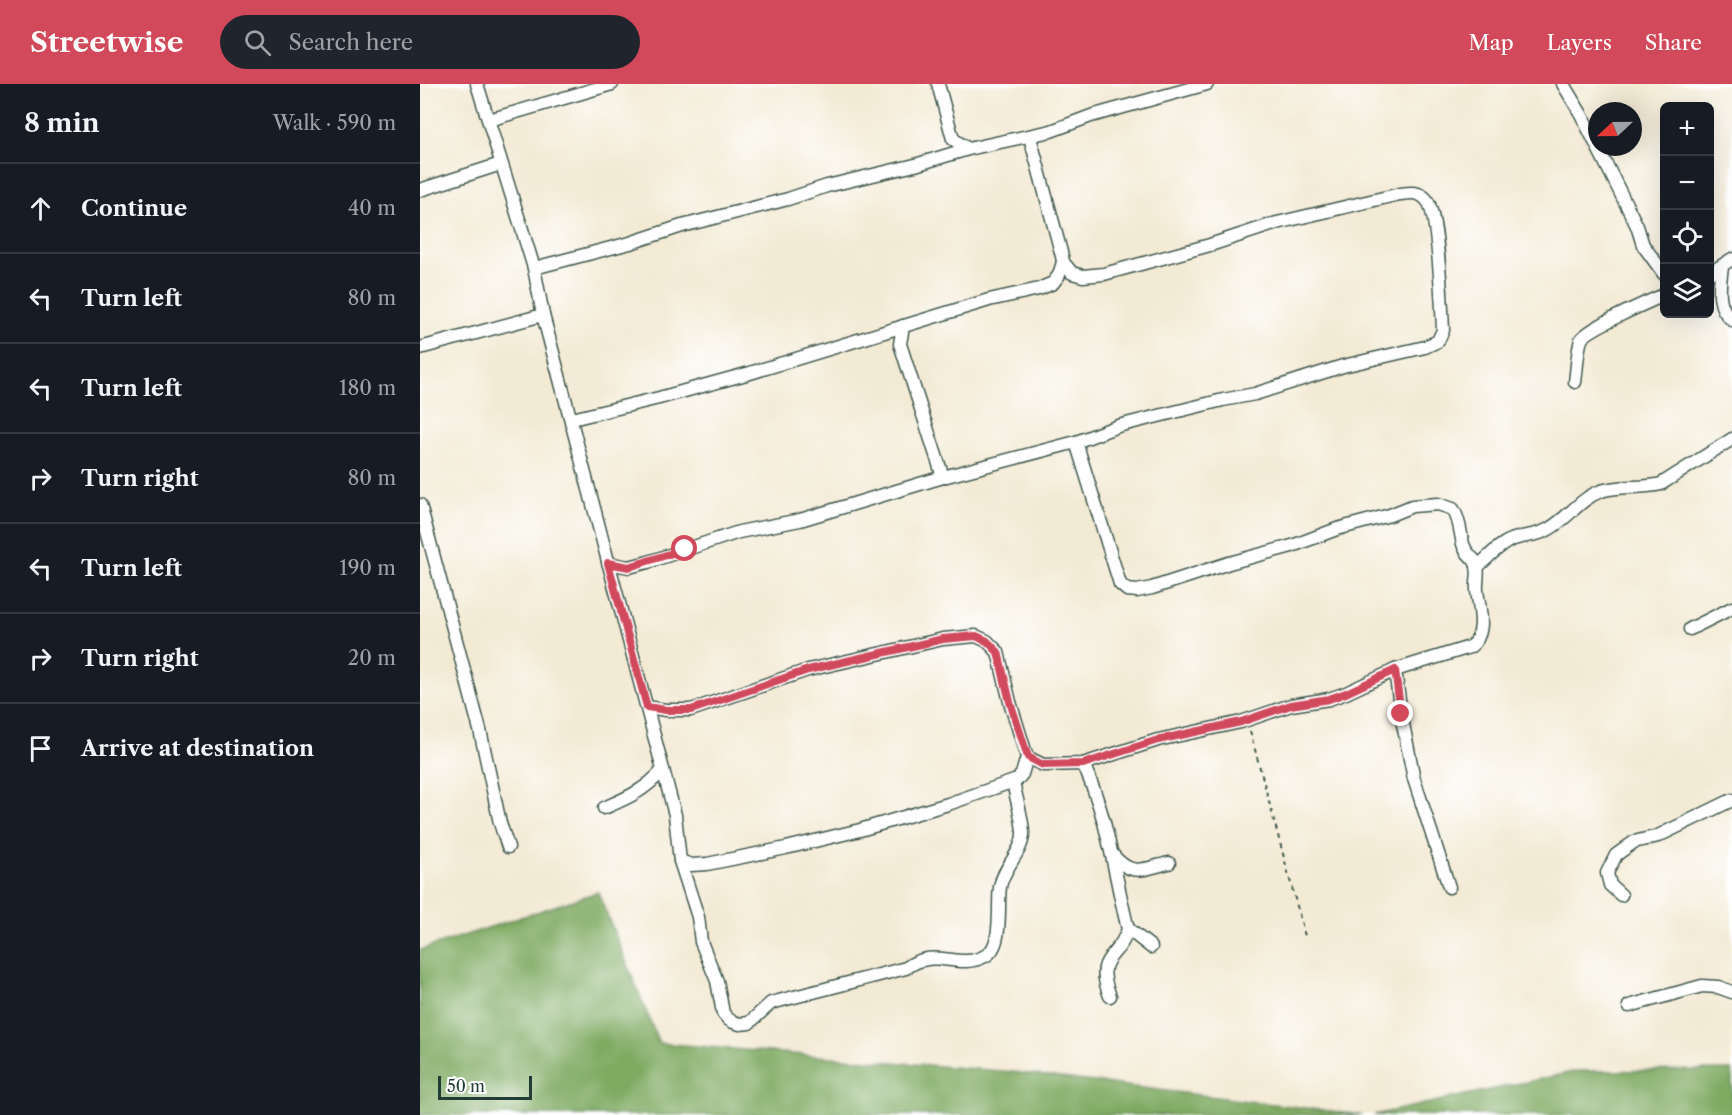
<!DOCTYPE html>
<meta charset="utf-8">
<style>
:root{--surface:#171b24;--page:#20242c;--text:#f1f3f6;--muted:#9ea1a6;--line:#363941;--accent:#d1495b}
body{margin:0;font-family:"Libre Caslon Text",serif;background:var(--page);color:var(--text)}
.controls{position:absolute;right:18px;top:18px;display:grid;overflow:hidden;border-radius:9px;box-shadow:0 6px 24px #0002}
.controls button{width:54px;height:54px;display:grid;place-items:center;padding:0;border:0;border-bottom:2px solid var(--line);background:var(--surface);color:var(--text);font:30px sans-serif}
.compass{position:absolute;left:1168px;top:18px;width:54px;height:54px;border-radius:50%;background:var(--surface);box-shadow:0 6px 24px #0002;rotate:248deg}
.scale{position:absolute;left:18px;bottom:15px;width:94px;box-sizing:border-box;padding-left:6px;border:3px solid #1f3d34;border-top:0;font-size:16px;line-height:21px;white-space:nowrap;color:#1f3d34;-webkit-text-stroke:4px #fff;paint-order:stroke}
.stop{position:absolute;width:18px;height:18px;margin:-14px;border:4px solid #d1495b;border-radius:50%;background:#fff}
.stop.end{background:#d1495b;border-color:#fff;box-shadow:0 2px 6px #0008}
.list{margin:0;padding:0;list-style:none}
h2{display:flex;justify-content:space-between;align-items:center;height:78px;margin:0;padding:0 24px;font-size:26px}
h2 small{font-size:20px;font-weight:400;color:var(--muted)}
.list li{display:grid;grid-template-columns:39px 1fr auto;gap:18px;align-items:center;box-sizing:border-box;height:90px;padding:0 24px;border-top:2px solid var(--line)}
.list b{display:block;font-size:22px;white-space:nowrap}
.list em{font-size:20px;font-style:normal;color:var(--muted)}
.icon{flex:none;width:33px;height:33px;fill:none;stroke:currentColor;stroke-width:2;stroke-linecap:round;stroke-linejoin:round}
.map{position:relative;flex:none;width:1312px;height:1031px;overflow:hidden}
header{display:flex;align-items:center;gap:36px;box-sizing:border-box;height:84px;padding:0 30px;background:var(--accent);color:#fff}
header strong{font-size:28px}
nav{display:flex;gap:33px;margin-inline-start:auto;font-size:21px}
.search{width:420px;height:54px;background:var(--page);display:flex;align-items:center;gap:15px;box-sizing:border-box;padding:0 21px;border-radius:33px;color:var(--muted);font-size:22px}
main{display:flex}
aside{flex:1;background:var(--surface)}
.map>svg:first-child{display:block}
</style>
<header>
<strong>Streetwise</strong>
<div class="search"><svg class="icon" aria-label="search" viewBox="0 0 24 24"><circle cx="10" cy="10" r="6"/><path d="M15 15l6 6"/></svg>Search here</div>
<nav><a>Map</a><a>Layers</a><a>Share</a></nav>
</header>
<main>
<aside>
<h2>8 min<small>Walk · 590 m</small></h2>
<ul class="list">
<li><svg class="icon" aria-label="ahead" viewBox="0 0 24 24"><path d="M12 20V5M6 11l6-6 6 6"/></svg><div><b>Continue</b></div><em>40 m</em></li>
<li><svg class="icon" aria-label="left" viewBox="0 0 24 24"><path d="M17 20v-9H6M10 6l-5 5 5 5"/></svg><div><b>Turn left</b></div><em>80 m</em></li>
<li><svg class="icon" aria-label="left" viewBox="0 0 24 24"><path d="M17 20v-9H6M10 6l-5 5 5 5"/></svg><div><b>Turn left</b></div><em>180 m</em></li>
<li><svg class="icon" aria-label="right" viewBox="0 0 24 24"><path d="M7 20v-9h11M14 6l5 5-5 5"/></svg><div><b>Turn right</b></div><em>80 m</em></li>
<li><svg class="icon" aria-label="left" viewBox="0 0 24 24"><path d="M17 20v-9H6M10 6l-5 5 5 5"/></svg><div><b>Turn left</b></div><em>190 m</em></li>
<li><svg class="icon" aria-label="right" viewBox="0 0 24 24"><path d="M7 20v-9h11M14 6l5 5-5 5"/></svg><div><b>Turn right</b></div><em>20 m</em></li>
<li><svg class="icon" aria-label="arrive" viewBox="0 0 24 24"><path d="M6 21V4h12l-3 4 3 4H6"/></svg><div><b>Arrive at destination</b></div></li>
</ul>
</aside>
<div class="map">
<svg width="1312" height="1031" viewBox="0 0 1312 1031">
<rect width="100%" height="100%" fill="#fff"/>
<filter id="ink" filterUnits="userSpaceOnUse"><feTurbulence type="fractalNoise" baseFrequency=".0167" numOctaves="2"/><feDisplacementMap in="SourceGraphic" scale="12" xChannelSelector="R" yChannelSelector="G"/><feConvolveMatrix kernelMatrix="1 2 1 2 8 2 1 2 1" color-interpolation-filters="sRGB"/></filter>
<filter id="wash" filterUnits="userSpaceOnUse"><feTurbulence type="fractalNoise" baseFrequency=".008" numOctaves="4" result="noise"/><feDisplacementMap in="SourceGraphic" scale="24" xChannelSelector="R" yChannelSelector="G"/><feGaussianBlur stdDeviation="1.35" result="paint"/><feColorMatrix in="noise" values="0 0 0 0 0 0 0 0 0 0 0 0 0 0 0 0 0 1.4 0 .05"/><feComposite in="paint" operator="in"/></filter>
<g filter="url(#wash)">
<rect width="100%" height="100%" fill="#f3ead4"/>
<g fill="#7faa62" stroke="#4f744b" stroke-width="1.5">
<path d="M178 808 239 959 593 988 942 1031H0V866Z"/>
<path d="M1312 986V1031H954L1157 987Z"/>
</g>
</g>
<g filter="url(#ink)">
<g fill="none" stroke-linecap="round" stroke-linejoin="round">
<defs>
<g id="street">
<path d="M57 0 114 184 123 231 255 731 260 777 278 833 281 858 297 897 303 929 308 935 313 938 320 940 329 939 351 919 486 884C516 862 537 887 565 872 584 863 577 820 580 803 583 783 604 767 603 748 602 732 596 714 593 698"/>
<path d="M518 0 533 55 548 65"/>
<path d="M1143 0 1161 30 1217 142 1223 161 1244 190"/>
<path d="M69 36 192 0"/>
<path d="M0 106 81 80"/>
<path d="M1302 182C1300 201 1295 222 1312 236"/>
<path d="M114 184 210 159 262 142 368 115 407 102 495 81 548 65 631 47 671 32 787 0"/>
<path d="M1290 189 1312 175"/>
<path d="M483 242 480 260 523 393"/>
<path d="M0 264 123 231"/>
<path d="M1155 298C1157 285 1157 268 1161 256 1166 245 1230 217 1244 211"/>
<path d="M152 335 239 314 330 289 569 216 619 205 633 199 639 191 643 178 642 172 610 53"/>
<path d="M0 421 60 646 80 739 88 763"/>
<path d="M188 479 209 483 228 478 319 448 380 436 523 393 656 358 698 342 803 316 835 310 923 282 1005 263 1018 257 1023 246C1022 225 1018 126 1006 115 999 107 989 109 980 110L857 139 790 161 684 190 663 192 652 189 643 178"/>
<path d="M1057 483C1068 474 1080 459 1094 455 1106 451 1117 452 1129 445 1148 434 1161 414 1181 407 1200 401 1221 405 1241 400L1312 355"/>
<path d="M1270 545 1312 524"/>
<path d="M975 586 981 630 994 695 1029 803"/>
<path d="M227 623 246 626H271L388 586 523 555 556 552 567 557 578 568 590 618 607 673 602 690 597 696 528 720 440 746 366 764 287 780 271 781 260 777"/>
<path d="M607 673 623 681 663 680 738 656 821 638 871 621 909 615 926 609 975 586 1050 563C1068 549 1059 525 1057 506 1056 498 1060 486 1056 479 1052 471 1046 471 1043 460 1040 448 1040 436 1033 425L1018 420 992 422 970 431 917 445 872 462 809 479 732 504 717 507 707 506 700 500 656 358"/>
<path d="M663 680C688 732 694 790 708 845 699 876 673 870 690 912"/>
<path d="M184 724C209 713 224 707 243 686"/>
<path d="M692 770C712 794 722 785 749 779"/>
<path d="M1201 811 1190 801 1187 789 1196 771 1214 758 1238 752 1312 716"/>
<path d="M708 845 731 863"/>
<path d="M1209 922 1282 902 1298 903 1312 908"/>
</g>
</defs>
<use href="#street" stroke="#3f574c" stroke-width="15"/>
<path stroke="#3f574c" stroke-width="2" stroke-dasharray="4.5 4.5" stroke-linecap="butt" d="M830 647 885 852"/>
<use href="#street" stroke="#fff" stroke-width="12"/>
</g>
</g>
<g fill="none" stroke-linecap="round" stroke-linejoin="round" filter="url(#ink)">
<path stroke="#d1495b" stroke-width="8" d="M265 465 209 483 188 479 227 623 246 626H271L388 586 523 555 556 552 567 557 578 568 590 618 608 673 623 681 663 680 738 656 821 638 871 621 909 615 926 609 975 586 981 630"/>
</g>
</svg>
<div class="controls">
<button>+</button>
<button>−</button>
<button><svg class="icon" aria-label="locate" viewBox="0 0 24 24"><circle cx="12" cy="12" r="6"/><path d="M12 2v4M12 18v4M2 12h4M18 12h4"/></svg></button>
<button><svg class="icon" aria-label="layers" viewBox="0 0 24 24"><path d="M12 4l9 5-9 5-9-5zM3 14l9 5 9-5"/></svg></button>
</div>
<svg class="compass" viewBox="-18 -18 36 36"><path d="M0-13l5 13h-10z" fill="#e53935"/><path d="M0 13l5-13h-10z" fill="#9ea1a6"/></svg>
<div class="scale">50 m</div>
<div class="stop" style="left:265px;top:465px"></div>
<div class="stop end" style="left:981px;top:630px"></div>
</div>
</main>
